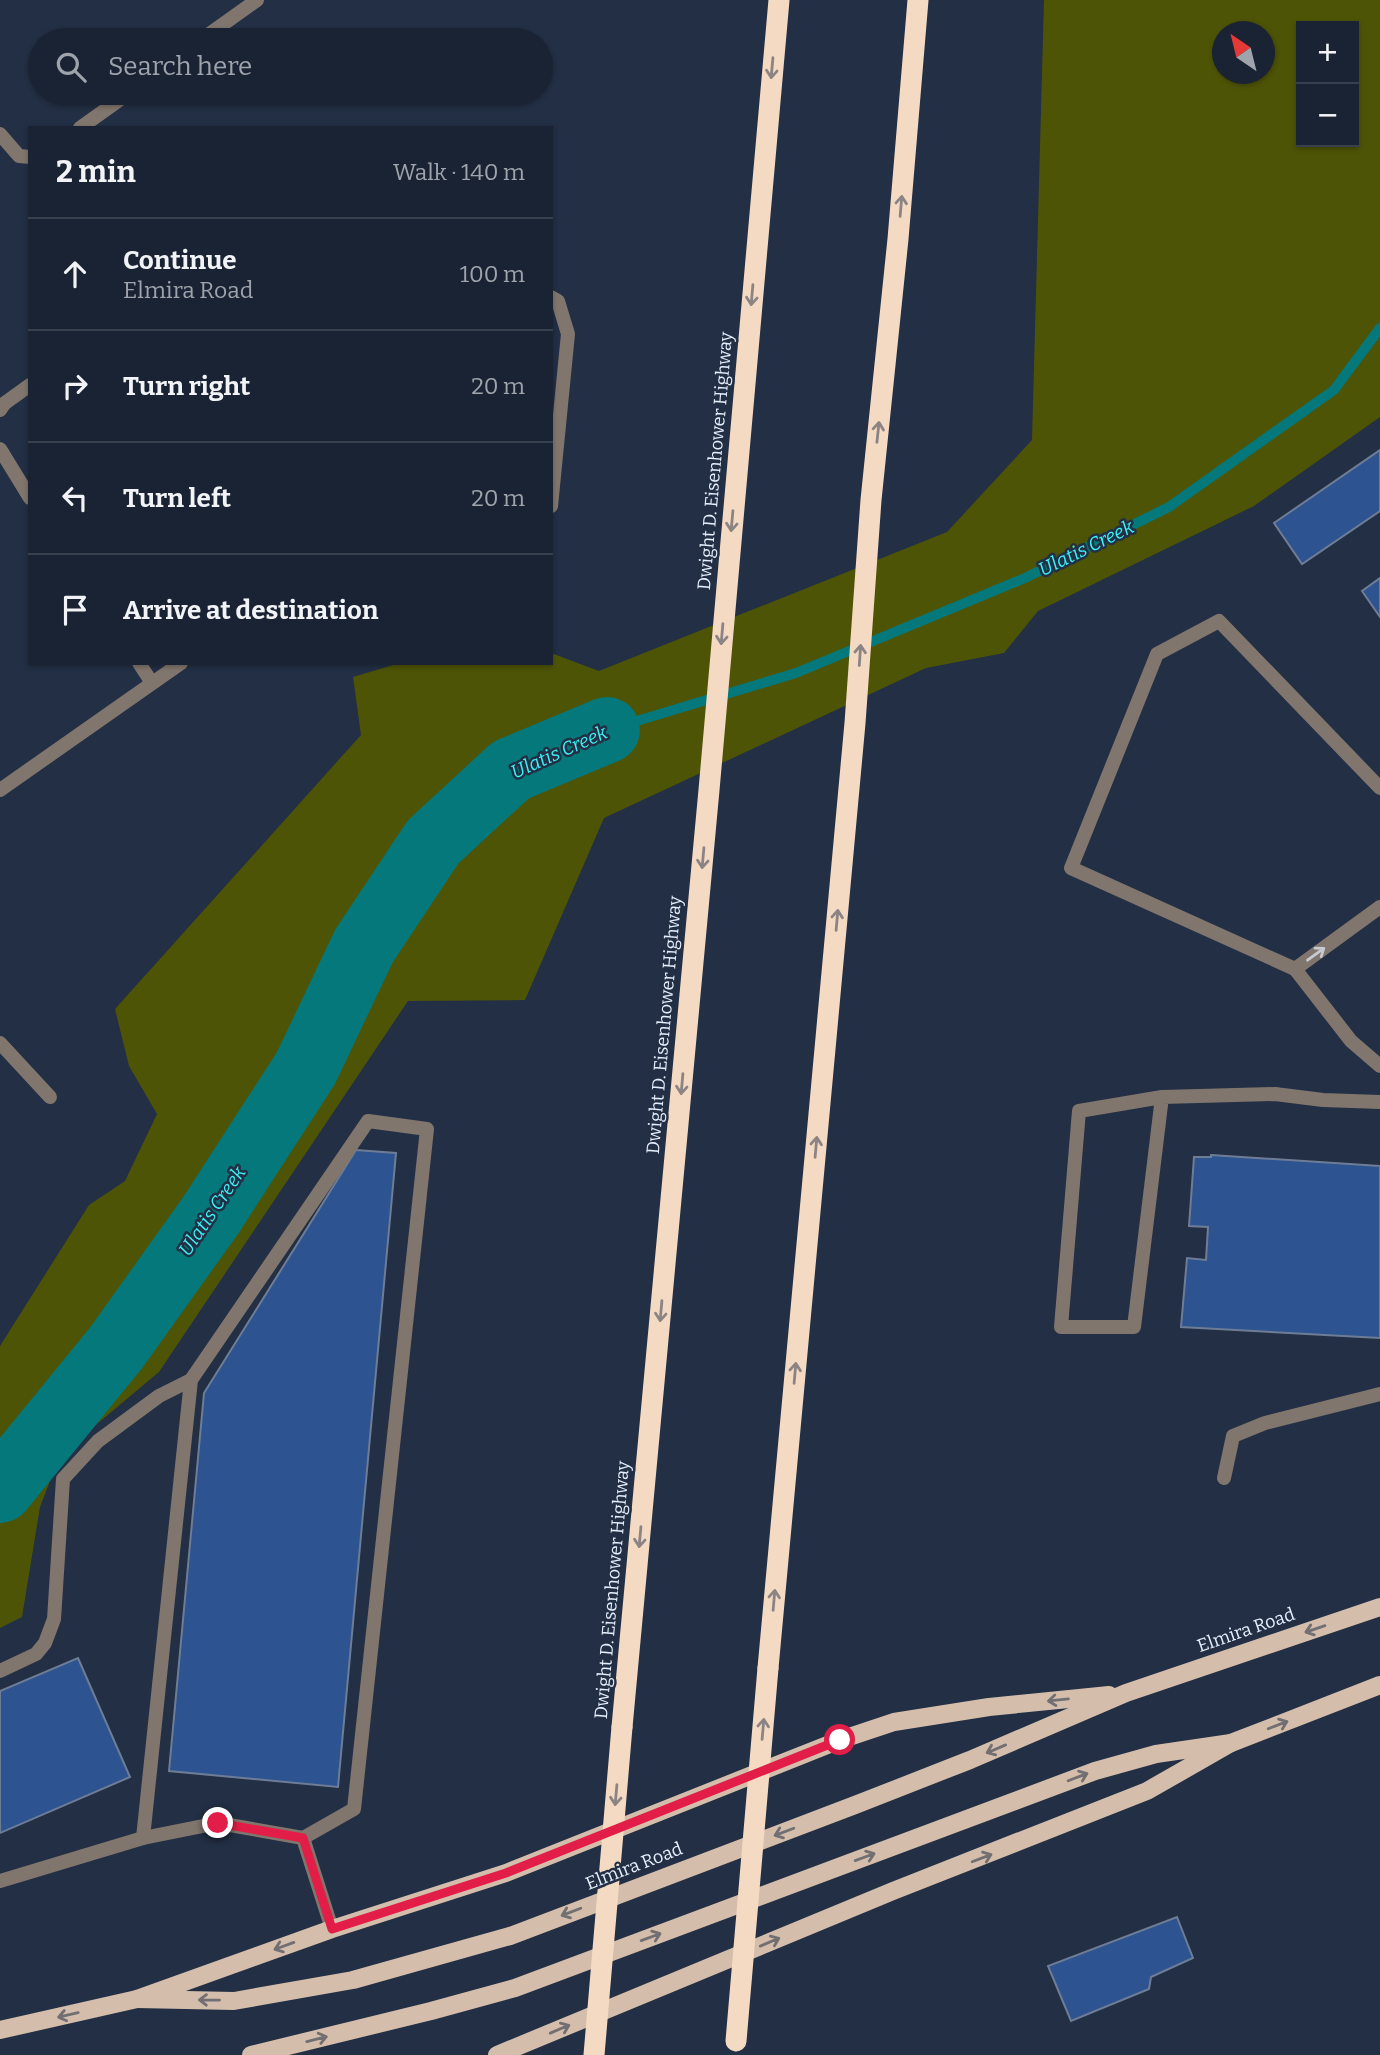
<!DOCTYPE html>
<meta charset="utf-8">
<style>
:root{--surface:#1a2333;--page:#272f3f;--text:#f1f3f6;--muted:#9fa4ac;--line:#38404e}
body{margin:0;font-family:Bitter,serif;background:var(--page);color:var(--text)}
.controls{position:absolute;right:21px;top:21px;display:grid;overflow:hidden;border-radius:0px;box-shadow:0 2px 5px #0004}
.controls button{width:63px;height:63px;display:grid;place-items:center;padding:0;border:0;border-bottom:2px solid var(--line);background:var(--surface);color:var(--text);font:35px sans-serif}
.compass{position:absolute;left:1212px;top:21px;width:63px;height:63px;border-radius:50%;background:var(--surface);box-shadow:0 2px 5px #0004;rotate:325deg}
.stop{position:absolute;width:21px;height:21px;margin:-16px;border:5px solid #e11d48;border-radius:50%;background:#fff}
.stop.end{background:#e11d48;border-color:#fff;box-shadow:0 2px 7px #0008}
.list{margin:0;padding:0;list-style:none}
h2{display:flex;justify-content:space-between;align-items:center;height:91px;margin:0;padding:0 28px;font-size:30px}
h2 small{font-size:23px;font-weight:400;color:var(--muted)}
.list li{display:grid;grid-template-columns:46px 1fr auto;gap:21px;align-items:center;box-sizing:border-box;height:112px;padding:0 28px;border-top:2px solid var(--line)}
.list b{display:block;font-size:26px;white-space:nowrap}
.list p{margin:0;font-size:23px;white-space:nowrap;color:var(--muted)}
.list em{font-size:23px;font-style:normal;color:var(--muted)}
.icon{flex:none;width:38px;height:38px;fill:none;stroke:currentColor;stroke-width:2;stroke-linecap:round;stroke-linejoin:round}
.map{position:relative;flex:none;width:1380px;height:2055px;overflow:hidden}
.search{position:absolute;background:var(--surface);box-shadow:0 2px 5px #0004;left:28px;top:28px;width:525px;height:77px;display:flex;align-items:center;gap:18px;box-sizing:border-box;padding:0 24px;border-radius:38px;color:var(--muted);font-size:26px}
.panel{position:absolute;background:var(--surface);box-shadow:0 2px 5px #0004;left:28px;top:126px;width:525px;height:539px;border-radius:0px}
.map>svg:first-child{display:block}
</style>
<div class="map">
<svg width="1380" height="2055" viewBox="0 0 1380 2055">
<rect width="100%" height="100%" fill="#222f44"/>
<path fill="#4e5406" fill-rule="evenodd" d="M1044 0H1380V417L1254 506 1038 611 1004 653 926 668 604 818 525 1000 408 1001 159 1372 60 1455 40 1507 22 1617 0 1628V1346L89 1205 125 1181 157 1114 129 1066 115 1009 361 735 353 677 400 663H551V653L599 671 947 532 1032 440ZM1301 26H1354V142H1301ZM1222 32H1264V74H1222Z"/>
<g fill="none" stroke-linecap="round" stroke-linejoin="round">
<path stroke="#04787a" stroke-width="10" d="M607 730 796 673 1025 578 1169 507 1334 390 1380 328"/>
<path stroke="#04787a" stroke-width="66" d="M0 1490 116 1348 211 1215 306 1068 364 946 433 842 511 770 607 730"/>
</g>
<g fill="#2e5391" stroke="#6e7d96" stroke-width="2">
<path d="M1380 450V511L1302 564 1274 523Z"/>
<path d="M1380 578V617L1362 591Z"/>
<path d="M356 1150 396 1153 338 1787 169 1771 204 1393Z"/>
<path d="M1211 1155 1380 1166V1338L1181 1327 1187 1258 1206 1260 1208 1227 1189 1226 1194 1157H1211Z"/>
<path d="M78 1658 130 1777 0 1833V1691Z"/>
<path d="M1177 1917 1193 1958 1151 1977 1149 1989 1071 2021 1048 1966Z"/>
</g>
<g fill="none" stroke-linecap="round" stroke-linejoin="round">
<g stroke="#81766d" stroke-width="14">
<path d="M201 40 257 0"/>
<path d="M80 128 129 93"/>
<path d="M0 134 19 156 30 157"/>
<path d="M1380 907 1295 969 1351 1041 1380 1066"/>
<path d="M1295 969 1071 868 1157 654 1219 621 1380 788"/>
<path d="M1162 1097 1134 1327H1061L1079 1111 1162 1097 1275 1094 1323 1100 1380 1102"/>
<path d="M1224 1478 1233 1436 1265 1423 1380 1394"/>
<path d="M0 1671 36 1654 45 1643 54 1619 63 1479 98 1441 159 1396 191 1380"/>
<path d="M143 1838 191 1380 368 1121 427 1129 354 1809 303 1838"/>
<path d="M0 1881 143 1838 218 1823 303 1838 332 1929"/>
</g>
<g stroke="#81766d" stroke-width="14">
<path d="M551 297 558 301 568 334 551 506"/>
<path d="M0 410 5 403 30 385"/>
<path d="M0 449 30 498"/>
<path d="M139 663 152 683"/>
<path d="M0 790 181 663"/>
<path d="M0 1043 50 1097"/>
</g>
<g stroke="#d4beab" stroke-width="18">
<path d="M137 1999 234 2001 353 1980 510 1936 855 1805 970 1760 1126 1693 1380 1607"/>
<path d="M0 2030 137 1999 332 1929 506 1873 840 1740 894 1722 989 1707 1109 1695"/>
<path d="M251 2055 431 2011 515 1988 1095 1771 1156 1754 1231 1743"/>
<path d="M497 2055 893 1891 1147 1791 1231 1743 1380 1685"/>
</g>
<g stroke="#f5dac3" stroke-width="21">
<path d="M768 1668 855 723 871 500 898 239 918 0"/>
<path d="M622 1727 709 790 779 0"/>
</g>
<g stroke="#f5dac3" stroke-width="21">
<path d="M736 2041 768 1668"/>
<path d="M594 2055 622 1727"/>
</g>
</g>
<defs><path id="oneway-shaft" d="M-6 0H5M1.5-3L5.5 0L1.5 3" fill="none" stroke-width="1.6" stroke-linecap="round" stroke-linejoin="round" transform="scale(1.75)"/></defs>
<g stroke="#8c8484">
<use href="#oneway-shaft" transform="translate(772 68) rotate(95)"/>
<use href="#oneway-shaft" transform="translate(901 206) rotate(-85)"/>
<use href="#oneway-shaft" transform="translate(752 295) rotate(95)"/>
<use href="#oneway-shaft" transform="translate(878 432) rotate(-84)"/>
<use href="#oneway-shaft" transform="translate(732 521) rotate(95)"/>
<use href="#oneway-shaft" transform="translate(722 634) rotate(95)"/>
<use href="#oneway-shaft" transform="translate(860 655) rotate(-86)"/>
<use href="#oneway-shaft" transform="translate(703 858) rotate(95)"/>
<use href="#oneway-shaft" transform="translate(837 920) rotate(-85)"/>
<use href="#oneway-shaft" transform="translate(682 1084) rotate(95)"/>
<use href="#oneway-shaft" transform="translate(816 1147) rotate(-85)"/>
<use href="#oneway-shaft" transform="translate(661 1311) rotate(95)"/>
<use href="#oneway-shaft" transform="translate(795 1373) rotate(-85)"/>
<use href="#oneway-shaft" transform="translate(640 1537) rotate(95)"/>
<use href="#oneway-shaft" transform="translate(774 1600) rotate(-85)"/>
<use href="#oneway-shaft" transform="translate(763 1729) rotate(-85)"/>
<use href="#oneway-shaft" transform="translate(616 1795) rotate(95)"/>
</g>
<use stroke="#c7cad1" href="#oneway-shaft" transform="translate(1316 954) rotate(-36)"/>
<g stroke="#726f72">
<use href="#oneway-shaft" transform="translate(1315 1629) rotate(161)"/>
<use href="#oneway-shaft" transform="translate(1058 1700) rotate(174)"/>
<use href="#oneway-shaft" transform="translate(1278 1725) rotate(-21)"/>
<use href="#oneway-shaft" transform="translate(996 1749) rotate(157)"/>
<use href="#oneway-shaft" transform="translate(1078 1777) rotate(-21)"/>
<use href="#oneway-shaft" transform="translate(784 1832) rotate(159)"/>
<use href="#oneway-shaft" transform="translate(865 1857) rotate(-20)"/>
<use href="#oneway-shaft" transform="translate(982 1858) rotate(-21)"/>
<use href="#oneway-shaft" transform="translate(571 1912) rotate(159)"/>
<use href="#oneway-shaft" transform="translate(651 1937) rotate(-20)"/>
<use href="#oneway-shaft" transform="translate(770 1942) rotate(-23)"/>
<use href="#oneway-shaft" transform="translate(284 1946) rotate(160)"/>
<use href="#oneway-shaft" transform="translate(209 2000) rotate(-179)"/>
<use href="#oneway-shaft" transform="translate(68 2015) rotate(167)"/>
<use href="#oneway-shaft" transform="translate(560 2029) rotate(-23)"/>
<use href="#oneway-shaft" transform="translate(317 2039) rotate(-14)"/>
</g>
<g fill="none" stroke-linecap="round" stroke-linejoin="round">
<path stroke="#e11d48" stroke-width="9" d="M218 1823 303 1838 332 1929 506 1873 840 1740"/>
</g>
<g text-anchor="middle" dominant-baseline="central" stroke-width="5" stroke-linejoin="round" paint-order="stroke">
<g font-size="18" fill="#e5eefc" stroke="#222f44">
<text transform="translate(715 461) rotate(-85)">Dwight D. Eisenhower Highway</text>
<text transform="translate(664 1025) rotate(-85)">Dwight D. Eisenhower Highway</text>
<text transform="translate(612 1590) rotate(-85)">Dwight D. Eisenhower Highway</text>
<text transform="translate(1246 1630) rotate(-19)">Elmira Road</text>
<text transform="translate(634 1866) rotate(-21)">Elmira Road</text>
</g>
<g font-size="19" font-style="italic" fill="#38f2f5" stroke="#222f44">
<text transform="translate(1086 548) rotate(-26)">Ulatis Creek</text>
<text transform="translate(559 752) rotate(-24)">Ulatis Creek</text>
<text transform="translate(212 1211) rotate(-56)">Ulatis Creek</text>
</g>
</g>
</svg>
<div class="controls">
<button>+</button>
<button>−</button>
</div>
<svg class="compass" viewBox="-18 -18 36 36"><path d="M0-13l5 13h-10z" fill="#e53935"/><path d="M0 13l5-13h-10z" fill="#9fa4ac"/></svg>
<div class="stop" style="left:840px;top:1740px"></div>
<div class="stop end" style="left:218px;top:1823px"></div>
<div class="search"><svg class="icon" aria-label="search" viewBox="0 0 24 24"><circle cx="10" cy="10" r="6"/><path d="M15 15l6 6"/></svg>Search here</div>
<section class="panel">
<h2>2 min<small>Walk · 140 m</small></h2>
<ul class="list">
<li><svg class="icon" aria-label="ahead" viewBox="0 0 24 24"><path d="M12 20V5M6 11l6-6 6 6"/></svg><div><b>Continue</b><p>Elmira Road</p></div><em>100 m</em></li>
<li><svg class="icon" aria-label="right" viewBox="0 0 24 24"><path d="M7 20v-9h11M14 6l5 5-5 5"/></svg><div><b>Turn right</b></div><em>20 m</em></li>
<li><svg class="icon" aria-label="left" viewBox="0 0 24 24"><path d="M17 20v-9H6M10 6l-5 5 5 5"/></svg><div><b>Turn left</b></div><em>20 m</em></li>
<li><svg class="icon" aria-label="arrive" viewBox="0 0 24 24"><path d="M6 21V4h12l-3 4 3 4H6"/></svg><div><b>Arrive at destination</b></div></li>
</ul>
</section>
</div>
